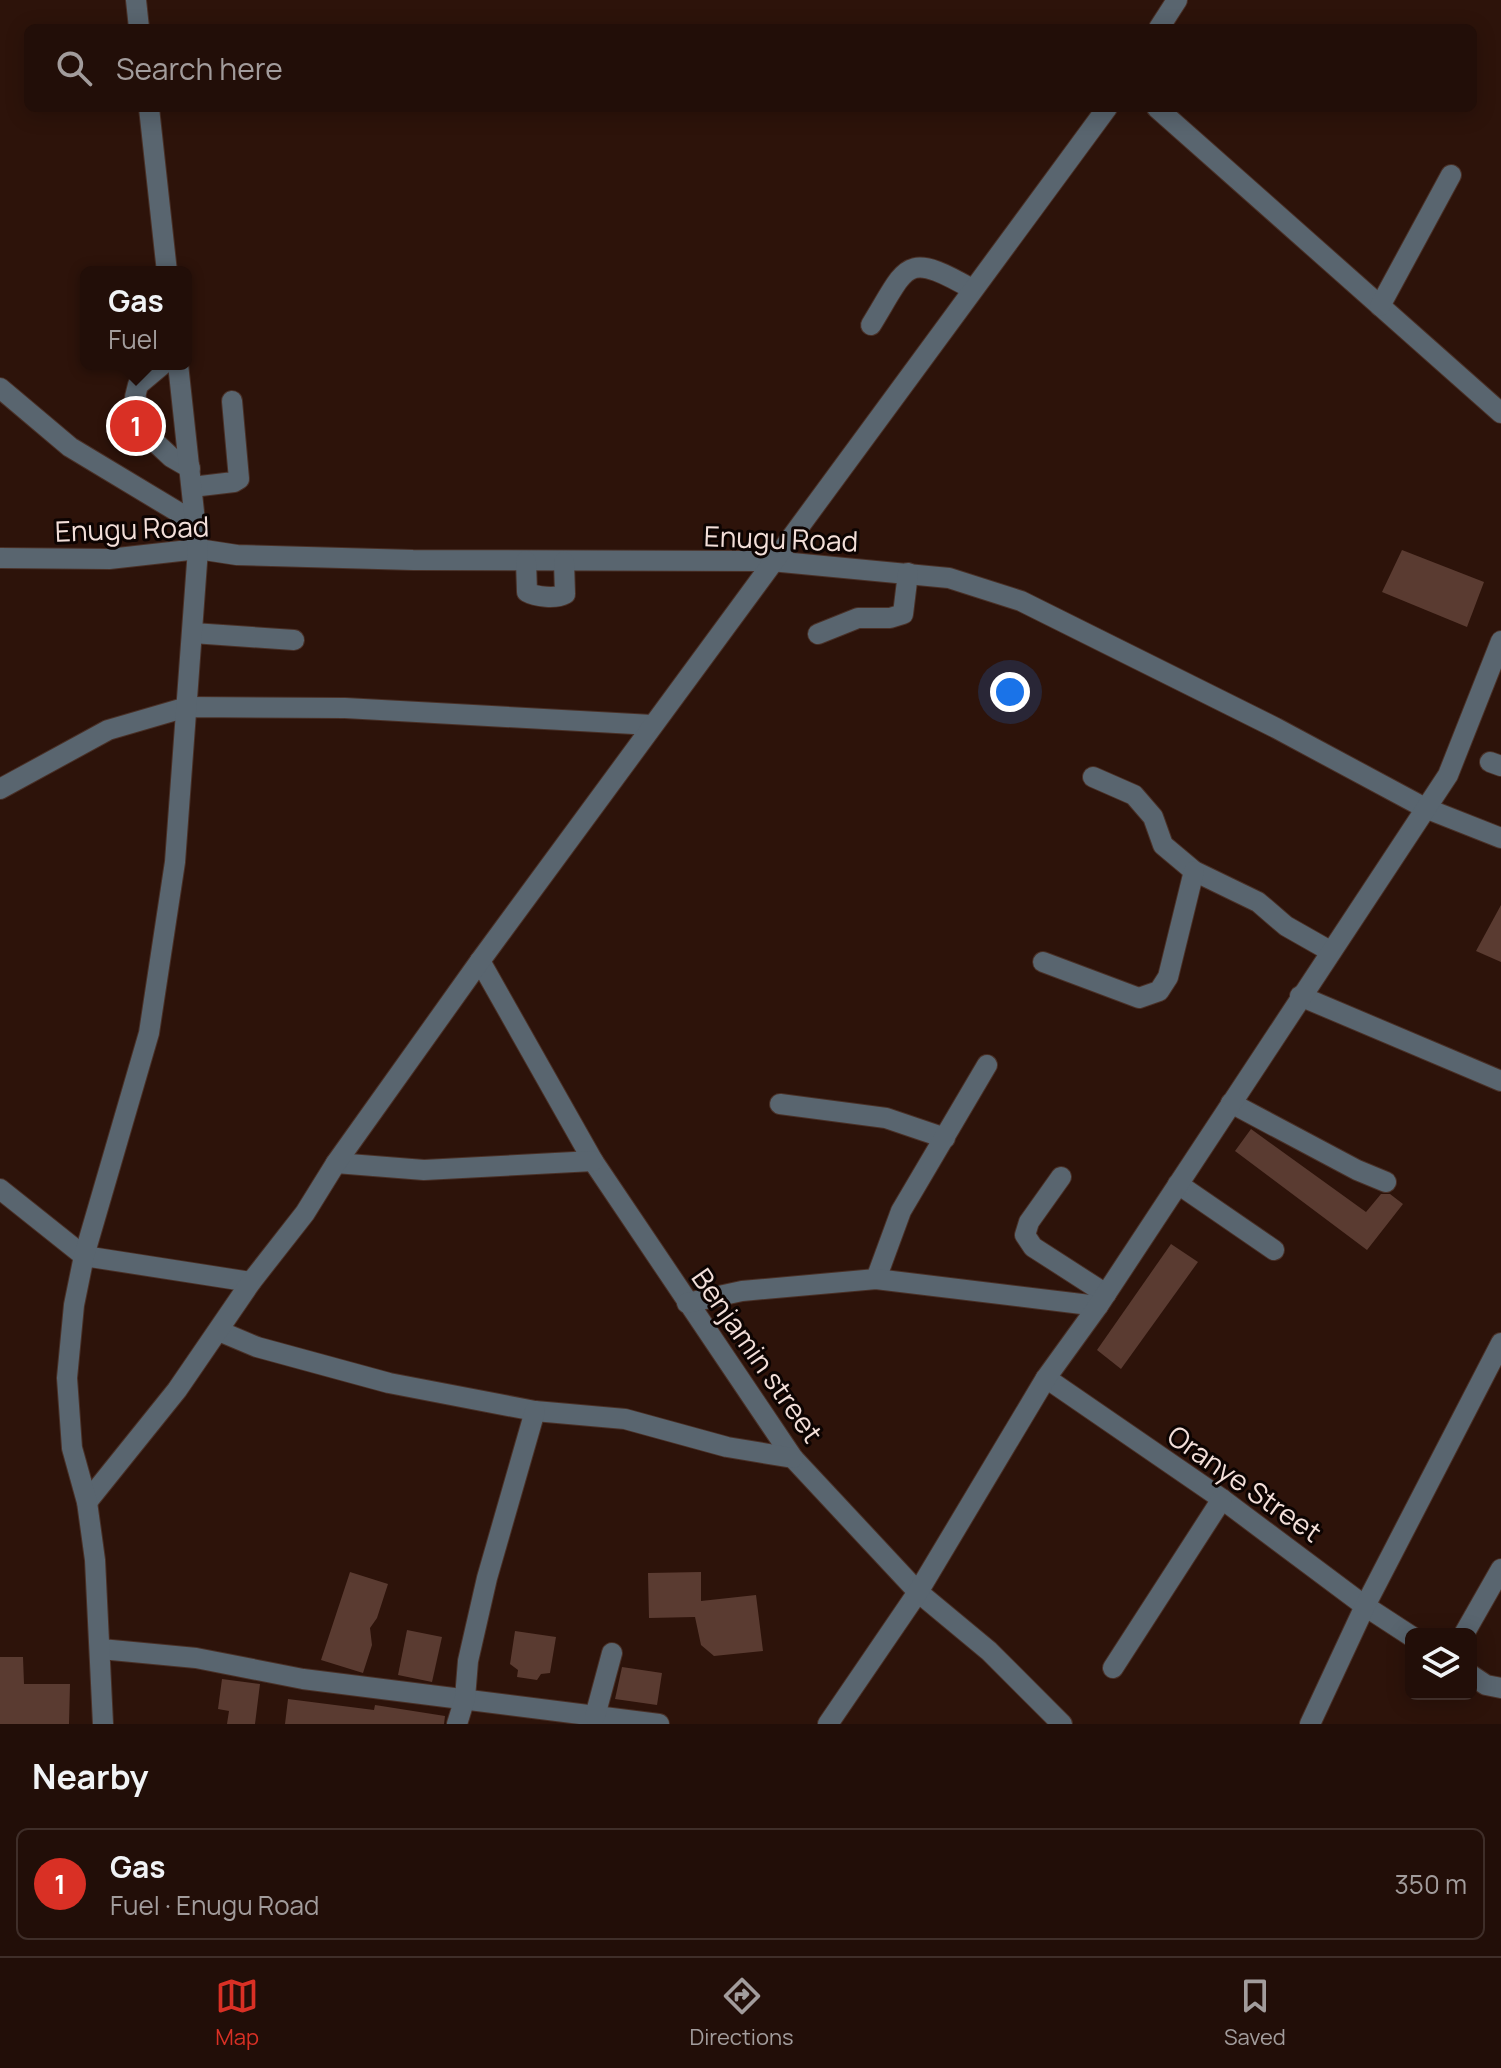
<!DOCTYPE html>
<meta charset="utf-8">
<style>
:root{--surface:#220e08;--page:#2e1c16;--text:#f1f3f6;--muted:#a29c9c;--line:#3f2e29;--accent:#d93025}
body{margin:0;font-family:Manrope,sans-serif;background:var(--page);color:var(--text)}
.controls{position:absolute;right:24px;bottom:24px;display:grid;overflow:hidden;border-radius:12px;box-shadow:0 4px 20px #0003}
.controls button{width:72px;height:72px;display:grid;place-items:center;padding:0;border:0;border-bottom:2px solid var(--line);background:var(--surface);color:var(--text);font:40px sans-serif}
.you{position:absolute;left:1010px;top:692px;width:28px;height:28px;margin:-20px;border:6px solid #fff;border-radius:50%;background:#1a73e8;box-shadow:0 0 0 12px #1a73e833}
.badge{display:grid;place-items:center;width:52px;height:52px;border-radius:50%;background:var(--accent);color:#fff;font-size:26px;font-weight:700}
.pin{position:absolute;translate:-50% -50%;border:4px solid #fff;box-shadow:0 2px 8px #0006}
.popup{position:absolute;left:80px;top:266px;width:112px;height:104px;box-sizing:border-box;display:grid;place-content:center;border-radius:12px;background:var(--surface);filter:drop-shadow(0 2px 6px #0005);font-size:26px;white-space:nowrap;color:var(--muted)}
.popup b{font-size:30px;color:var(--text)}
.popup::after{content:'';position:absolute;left:50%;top:100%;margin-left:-16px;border:16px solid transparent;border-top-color:var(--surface)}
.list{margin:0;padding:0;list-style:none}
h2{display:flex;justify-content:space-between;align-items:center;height:104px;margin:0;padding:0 32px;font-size:34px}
h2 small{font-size:26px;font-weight:400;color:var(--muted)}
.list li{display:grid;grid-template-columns:52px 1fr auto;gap:24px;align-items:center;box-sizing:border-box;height:112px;margin:0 16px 16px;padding:0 16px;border:2px solid var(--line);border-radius:12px}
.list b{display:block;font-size:30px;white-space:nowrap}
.list p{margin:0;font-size:26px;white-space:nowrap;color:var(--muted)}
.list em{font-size:26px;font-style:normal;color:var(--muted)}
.icon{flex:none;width:44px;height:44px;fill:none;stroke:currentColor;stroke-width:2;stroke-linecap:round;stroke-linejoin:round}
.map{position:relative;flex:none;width:1501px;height:1724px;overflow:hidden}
.search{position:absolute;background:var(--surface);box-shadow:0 4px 20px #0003;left:24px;right:24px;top:24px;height:88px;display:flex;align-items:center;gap:20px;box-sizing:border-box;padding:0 28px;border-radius:12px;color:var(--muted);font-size:30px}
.sheet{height:232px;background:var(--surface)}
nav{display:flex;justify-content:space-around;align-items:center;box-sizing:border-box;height:112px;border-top:2px solid var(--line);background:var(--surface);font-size:22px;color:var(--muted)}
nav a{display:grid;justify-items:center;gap:4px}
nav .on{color:var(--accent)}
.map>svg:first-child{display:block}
</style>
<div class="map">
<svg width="1501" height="1724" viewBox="0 0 1501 1724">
<rect width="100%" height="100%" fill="#2d130a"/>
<g fill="#5a3b31">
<path d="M1402 550 1484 582 1467 627 1382 592Z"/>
<path d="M1501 905V962L1476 951Z"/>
<path d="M1251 1129 1366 1212 1381 1194H1390L1403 1204 1367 1250 1235 1151Z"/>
<path d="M1171 1244 1198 1262 1121 1369 1097 1350Z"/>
<path d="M350 1572 388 1584 377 1618 370 1628 372 1645 363 1673 321 1660Z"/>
<path d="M701 1572V1601L756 1595 763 1651 714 1656 701 1645 695 1617 649 1618 648 1573Z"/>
<path d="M407 1630 442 1637 432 1682 398 1675Z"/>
<path d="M515 1631 556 1637 550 1673 541 1674 537 1680 517 1677 518 1670 510 1664Z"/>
<path d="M0 1657H23L24 1684H70L69 1724H0Z"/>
<path d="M622 1667 662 1673 657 1705 615 1699Z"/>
<path d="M222 1679 260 1684 255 1724H227L229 1711 218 1709Z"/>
<path d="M288 1699 374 1710 375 1705 445 1716 444 1724H285Z"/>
</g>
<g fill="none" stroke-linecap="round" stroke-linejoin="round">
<defs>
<g id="minor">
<path d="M136 0 139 28"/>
<path d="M1159 28 1177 0"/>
<path d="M149 108 167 272"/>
<path d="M1157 108 1501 413"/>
<path d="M1380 306 1451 175"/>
<path d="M871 325C908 265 904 250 972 289"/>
<path d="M163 364 138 385 135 397 156 443 171 457 190 468"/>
<path d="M0 388 70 447 193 521"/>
<path d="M192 487 234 482 239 479 232 401"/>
<path d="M0 558 109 559 198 549 237 555 413 560 771 561 949 578 1021 601 1276 728 1425 808 1501 838"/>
<path d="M526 561 527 592C536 597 556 599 565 594L564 562"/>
<path d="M193 633 294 640"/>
<path d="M818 634 858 618H890L903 614 908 573"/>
<path d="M1490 762 1501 766"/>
<path d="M1093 777 1134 795 1153 817 1163 845 1194 871 1258 902 1286 926 1330 951"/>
<path d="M0 789 108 730 187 707 345 708 652 725"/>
<path d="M480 961 593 1161 793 1458 918 1592 989 1651 1062 1724"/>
<path d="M1043 962 1139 998 1159 991 1168 977 1194 871"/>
<path d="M1300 996 1501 1081"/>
<path d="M1231 1103 1357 1170 1386 1182"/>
<path d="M780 1104 886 1118 945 1138"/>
<path d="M336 1163 424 1170 593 1161"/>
<path d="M1061 1177 1029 1222 1025 1235 1033 1247 1106 1294"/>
<path d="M1178 1184 1274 1250"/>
<path d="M0 1189 84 1256 251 1282"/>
<path d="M876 1279 901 1211 987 1065"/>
<path d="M687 1303 742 1291 876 1279 1098 1306"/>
<path d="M219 1331 257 1347 389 1383 535 1411 625 1419 727 1447 793 1458"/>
<path d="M1046 1378 1222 1499 1365 1606 1411 1636"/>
<path d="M87 1502 177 1390 251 1282 305 1213 336 1163 480 961 1107 108"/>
<path d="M1464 1634 1501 1569"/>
<path d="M101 1649 196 1658 303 1679 659 1724"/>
<path d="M1113 1668 1222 1499"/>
<path d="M1471 1675 1486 1685 1501 1688"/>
<path d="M595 1716 612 1653"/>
<path d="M103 1724 95 1560 87 1502 72 1448 67 1378 74 1305 84 1256 149 1033 175 862 198 549 178 364"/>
<path d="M457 1724 465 1698 468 1661 487 1578 535 1411"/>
<path d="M828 1724 918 1592 1046 1378 1098 1306 1448 775 1501 641"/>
<path d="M1310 1724 1365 1606 1501 1343"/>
</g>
</defs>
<use href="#minor" stroke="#493027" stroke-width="22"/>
<use href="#minor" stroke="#59656f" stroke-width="20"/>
</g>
<g text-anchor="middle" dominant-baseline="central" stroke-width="6" stroke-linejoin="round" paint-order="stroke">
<g font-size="28" fill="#f3dfd9" stroke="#0d0402">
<text transform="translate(132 528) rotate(-2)">Enugu Road</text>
<text transform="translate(781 538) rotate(2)">Enugu Road</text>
<text transform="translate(758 1355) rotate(55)">Benjamin street</text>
<text transform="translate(1245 1483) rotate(35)">Oranye Street</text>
</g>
</g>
</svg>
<div class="controls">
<button><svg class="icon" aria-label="layers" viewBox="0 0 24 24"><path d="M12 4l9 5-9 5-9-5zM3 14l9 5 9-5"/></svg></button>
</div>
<div class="you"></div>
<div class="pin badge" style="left:136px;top:426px">1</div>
<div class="popup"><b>Gas</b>Fuel</div>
<div class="search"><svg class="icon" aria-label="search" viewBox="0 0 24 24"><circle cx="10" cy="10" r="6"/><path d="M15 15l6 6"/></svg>Search here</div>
</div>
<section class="sheet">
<h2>Nearby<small></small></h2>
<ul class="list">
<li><span class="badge">1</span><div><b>Gas</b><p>Fuel · Enugu Road</p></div><em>350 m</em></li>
</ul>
</section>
<nav>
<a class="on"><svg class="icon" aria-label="map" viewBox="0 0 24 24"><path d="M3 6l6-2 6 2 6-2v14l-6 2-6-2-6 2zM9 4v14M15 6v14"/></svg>Map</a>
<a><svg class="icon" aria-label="directions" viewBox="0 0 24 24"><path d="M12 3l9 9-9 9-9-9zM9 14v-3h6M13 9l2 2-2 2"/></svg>Directions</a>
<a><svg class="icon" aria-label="saved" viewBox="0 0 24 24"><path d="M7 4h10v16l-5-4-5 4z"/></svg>Saved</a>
</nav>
